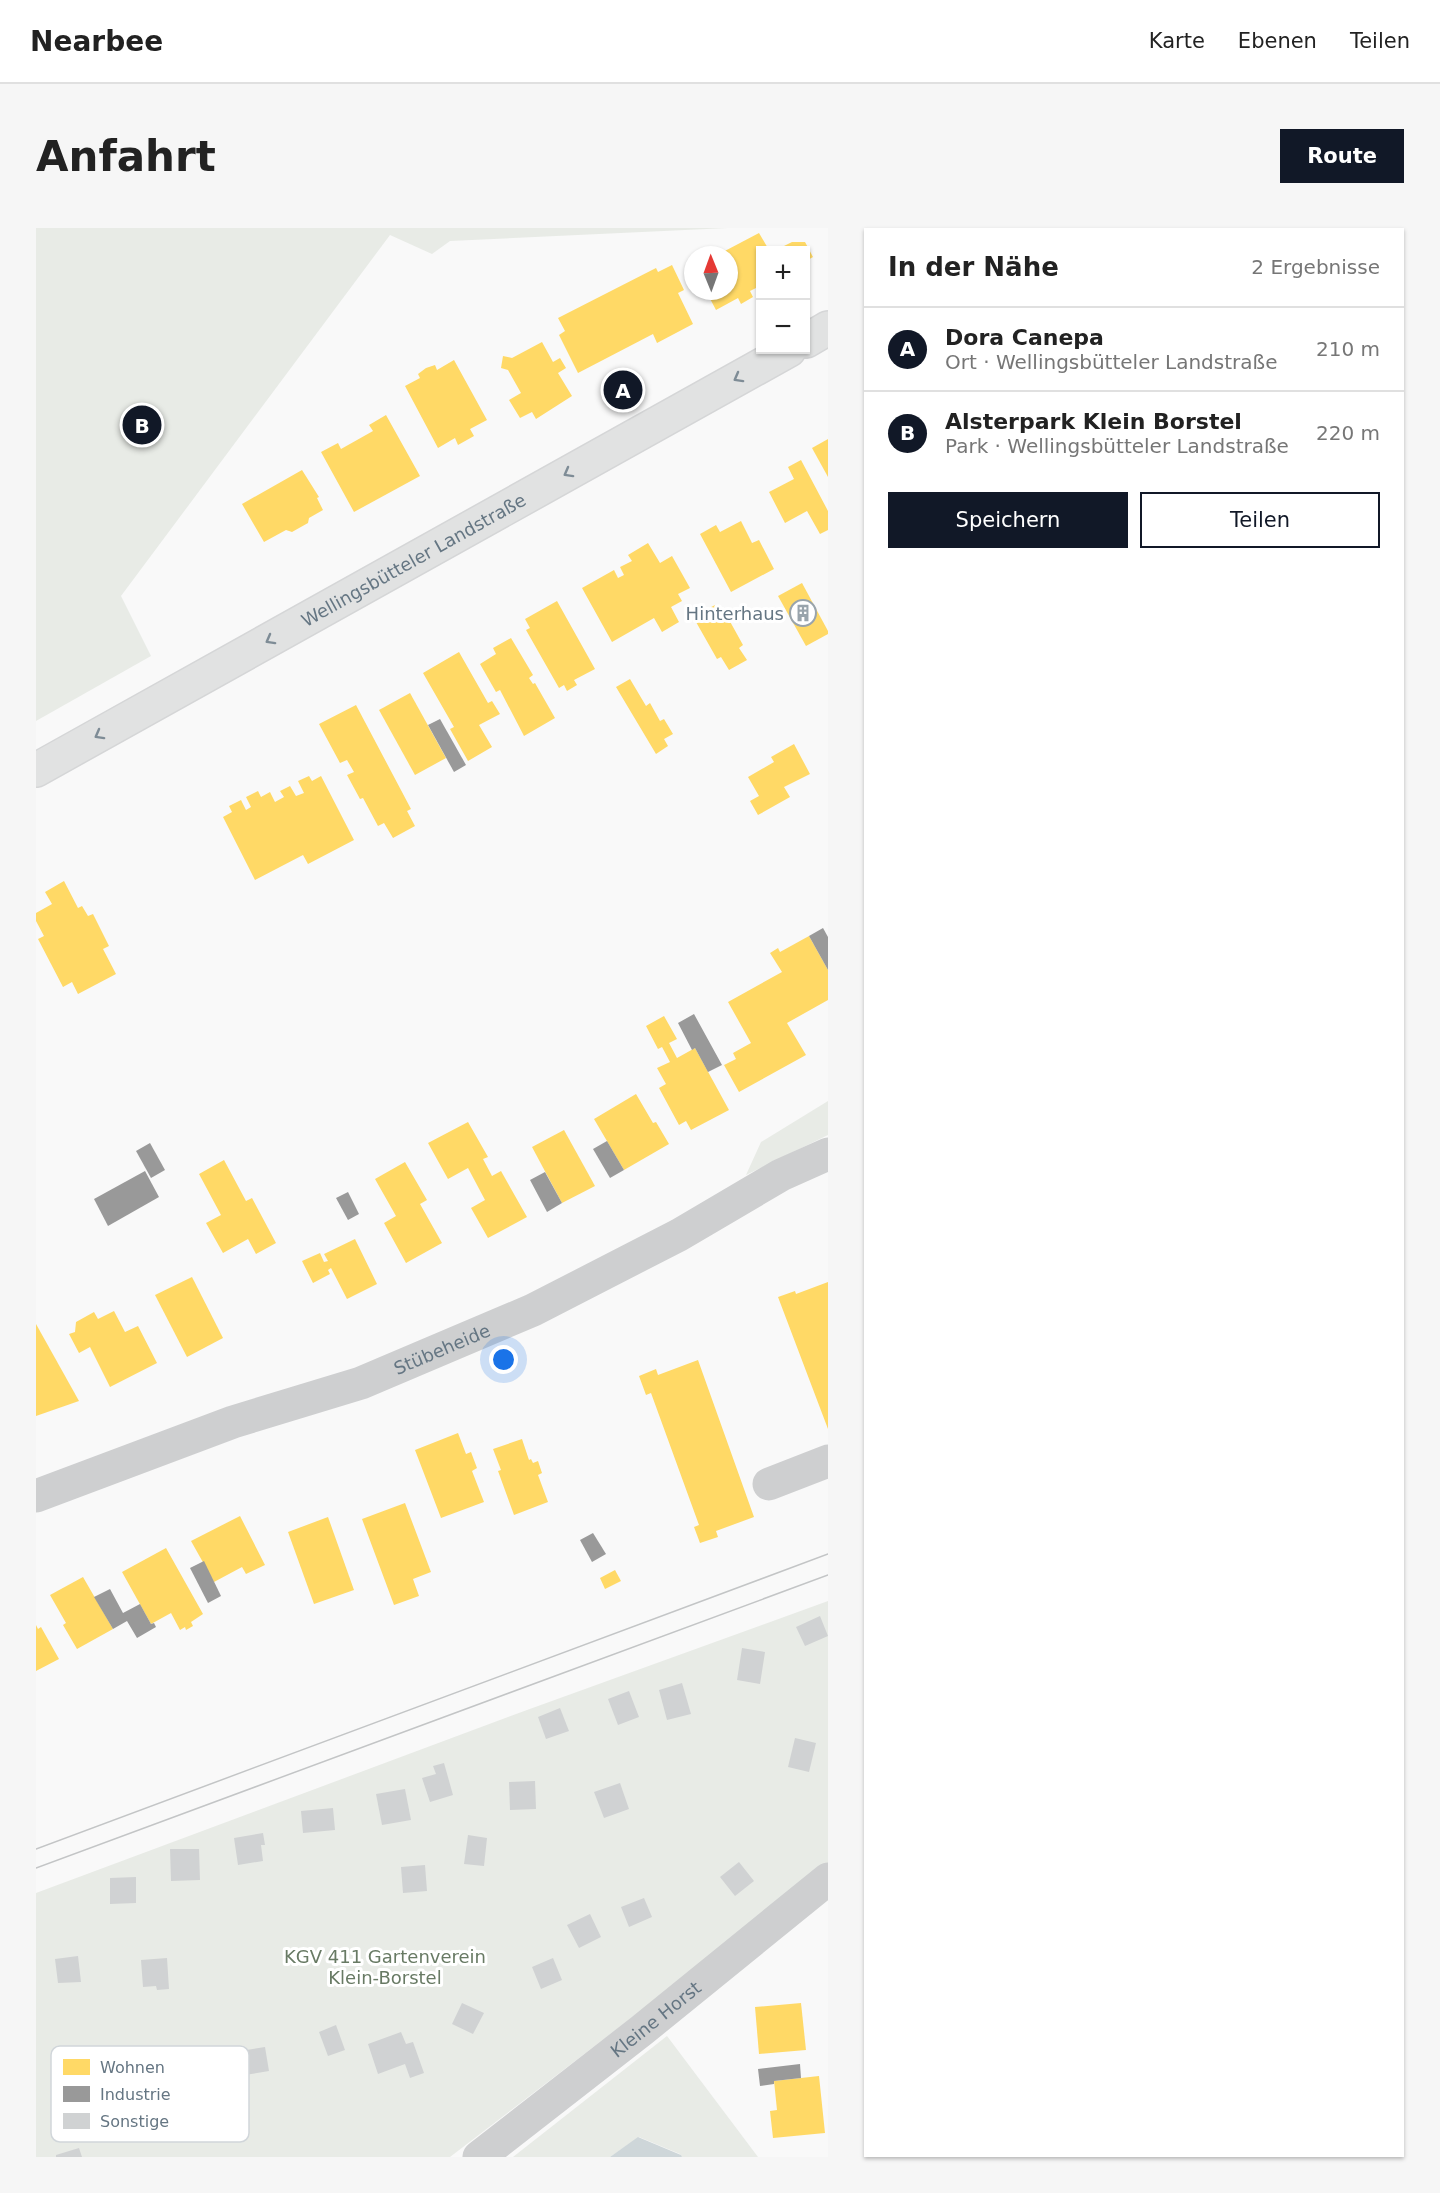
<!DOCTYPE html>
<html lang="de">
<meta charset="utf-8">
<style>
:root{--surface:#fff;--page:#f6f6f6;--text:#222;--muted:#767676;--line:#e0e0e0;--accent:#111827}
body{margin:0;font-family:"DejaVu Sans",sans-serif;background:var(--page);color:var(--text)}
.controls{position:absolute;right:18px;top:18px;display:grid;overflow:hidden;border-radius:0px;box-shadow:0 2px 4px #0004}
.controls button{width:54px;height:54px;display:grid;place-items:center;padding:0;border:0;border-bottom:2px solid var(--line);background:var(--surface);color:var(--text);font:30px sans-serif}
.compass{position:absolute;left:648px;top:18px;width:54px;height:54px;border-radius:50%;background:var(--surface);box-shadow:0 2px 4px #0004;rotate:359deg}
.you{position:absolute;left:468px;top:1132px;width:21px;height:21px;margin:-15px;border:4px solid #fff;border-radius:50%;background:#1a73e8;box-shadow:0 0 0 9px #1a73e833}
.badge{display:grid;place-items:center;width:39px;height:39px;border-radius:50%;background:var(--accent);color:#fff;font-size:20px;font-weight:700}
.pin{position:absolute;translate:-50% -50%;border:3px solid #fff;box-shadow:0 2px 6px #0006}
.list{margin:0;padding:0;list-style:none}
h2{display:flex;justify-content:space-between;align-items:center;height:78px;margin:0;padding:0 24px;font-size:26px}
h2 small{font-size:20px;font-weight:400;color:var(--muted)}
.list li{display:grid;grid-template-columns:39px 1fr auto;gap:18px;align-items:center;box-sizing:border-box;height:84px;padding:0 24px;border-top:2px solid var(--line)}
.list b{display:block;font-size:22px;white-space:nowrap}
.list p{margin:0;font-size:20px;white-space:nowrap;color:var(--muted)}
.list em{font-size:20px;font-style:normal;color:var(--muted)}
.actions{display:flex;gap:12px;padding:18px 24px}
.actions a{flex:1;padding:14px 0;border:2px solid var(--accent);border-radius:0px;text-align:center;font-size:21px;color:var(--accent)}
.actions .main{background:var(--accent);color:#fff}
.map{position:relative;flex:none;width:792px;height:1929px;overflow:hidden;border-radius:0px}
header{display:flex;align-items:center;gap:36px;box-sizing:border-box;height:84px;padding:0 30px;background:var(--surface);border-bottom:2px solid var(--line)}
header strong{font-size:28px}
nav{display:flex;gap:33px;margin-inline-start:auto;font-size:21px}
.intro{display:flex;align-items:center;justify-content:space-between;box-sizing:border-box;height:144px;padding:0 36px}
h1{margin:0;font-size:42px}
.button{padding:15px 27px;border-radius:0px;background:var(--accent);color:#fff;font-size:21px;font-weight:700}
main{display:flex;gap:36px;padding:0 36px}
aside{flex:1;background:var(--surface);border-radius:0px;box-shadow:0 2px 4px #0004}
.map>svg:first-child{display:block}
</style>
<header>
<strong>Nearbee</strong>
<nav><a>Karte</a><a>Ebenen</a><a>Teilen</a></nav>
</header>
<div class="intro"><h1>Anfahrt</h1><a class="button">Route</a></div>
<main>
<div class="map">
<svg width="792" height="1929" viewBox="0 0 792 1929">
<rect width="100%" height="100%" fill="#f9f9f9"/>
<g fill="#e8ebe6">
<path d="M0 0H692L414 13 396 26 354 7 85 368 115 428 0 493Z"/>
<path d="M792 873V907L710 947 725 914Z"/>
<path d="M792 1373V1639L414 1929H0V1665L491 1482Z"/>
<path d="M631 1808 722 1929H646L644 1926 603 1909 574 1929H477Z"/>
</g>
<path fill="#ced6d9" d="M602 1909 645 1927 646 1929H574Z"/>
<g fill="#ffd966">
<path d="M723 5 733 22H724V58L714 63 717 69 705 76 702 70 680 82 670 63H693V27H666L681 19 685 25Z"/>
<path d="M756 14H769L777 29 770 33V22H740Z"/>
<path d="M636 37 648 62 642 65 657 96 621 115 617 106 542 145 523 107 529 103 522 90 620 40 622 44Z"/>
<path d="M506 114 517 134 524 130 530 140 522 145 536 168 500 191 496 184 484 190 473 172 485 165 472 142 465 140 467 128 476 130Z"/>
<path d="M418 132 451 192 434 201 438 208 422 217 419 210 402 220 369 158 384 150 382 146 390 140 399 137 401 142Z"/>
<path d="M350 187 384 248 318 284 285 224 302 215 305 221 337 203 333 197Z"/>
<path d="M792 211V249L776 220Z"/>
<path d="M765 232 792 283V302L784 306 771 283 749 295 733 264 758 251 752 239Z"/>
<path d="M266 242 283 269 281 270 287 282 273 290 272 295 256 304 250 302 228 314 206 276Z"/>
<path d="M705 293 716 315 723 312 738 341 695 364 664 306 680 297 684 304Z"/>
<path d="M612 315 624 335 636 328 654 360 642 366 646 373 635 379 643 394 626 404 618 390 576 414 546 360 578 342 582 350 588 347 584 339 596 333 592 327Z"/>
<path d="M766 355 792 403V406L770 418 742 368Z"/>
<path d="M521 373 559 441 538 452 541 457 531 463 528 457 523 460 490 402 494 400 489 391Z"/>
<path d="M679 377 681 382 686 379 707 417 703 420 711 432 693 442 685 429 681 431 660 394 669 389 666 384Z"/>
<path d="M475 410 497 447 493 450 497 456 499 455 519 490 488 508 464 462 460 464 444 436 460 426 457 420Z"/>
<path d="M423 424 452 475 456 473 464 486 443 497 456 519 432 533 414 501 418 499 387 445Z"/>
<path d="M594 451 610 478 614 475 624 493 628 491 637 506 628 511 632 518 620 526 580 459Z"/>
<path d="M374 465 410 530 379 547 343 482Z"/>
<path d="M320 477 375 581 371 583 379 598 357 610 348 595 342 598 327 570 324 571 311 547 318 544 311 532 304 535 283 496Z"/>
<path d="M758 516 774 546 748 559 754 569 722 587 714 573 723 568 712 549 738 534 735 529Z"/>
<path d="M273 548 276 553 285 548 318 612 272 636 267 627 219 652 187 589 196 584 193 578 205 572 210 582 215 579 210 569 222 563 225 569 234 564 239 574 248 569 244 563 254 558 260 568 268 565 262 553Z"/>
<path d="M28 653 42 680 46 678 52 688 57 686 73 718 67 721 80 746 42 766 36 754 27 759 2 711 8 708 0 693V685L16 676 9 664Z"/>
<path d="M773 708 792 742V772L751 795 770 827 703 864 688 837 700 831 697 825 715 815 692 774 746 744 734 725 742 720 744 724Z"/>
<path d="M628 788 641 811 633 815 641 830 659 820 693 882 655 902 650 893 643 897 623 860 630 856 621 840 634 834 626 819 622 821 610 798Z"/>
<path d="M600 866 617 895 620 894 633 916 588 942 558 891Z"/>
<path d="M432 894 452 929 447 931 456 948 465 943 491 989 452 1010 435 980 449 972 432 940 412 951 392 915Z"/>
<path d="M528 902 559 958 526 975 496 919Z"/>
<path d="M188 932 210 973 216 970 240 1015 220 1026 212 1011 187 1025 170 995 185 987 163 946Z"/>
<path d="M369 934 391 972 384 976 406 1015 370 1035 348 995 360 988 339 951Z"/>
<path d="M319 1011 341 1056 311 1071 295 1040 292 1042 294 1046 277 1055 266 1033 284 1025 288 1034 292 1033 288 1026Z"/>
<path d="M156 1049 187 1110 151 1129 119 1067Z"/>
<path d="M792 1054V1201L742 1069 759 1063 760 1066Z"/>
<path d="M78 1083 89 1104 102 1098 121 1135 74 1159 54 1119 43 1125 33 1106 39 1104 40 1094 58 1084 62 1091Z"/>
<path d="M0 1096 43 1173 0 1188Z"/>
<path d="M662 1132 718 1289 680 1303 682 1309 664 1315 658 1299 663 1297 615 1165 610 1167 603 1148 620 1141 622 1147Z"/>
<path d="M422 1205 430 1226 435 1224 441 1240 436 1243 448 1274 405 1290 379 1222Z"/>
<path d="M486 1211 493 1232 495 1231 497 1235 502 1233 506 1245 502 1247 512 1274 478 1287 462 1243 465 1242 457 1221Z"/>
<path d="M369 1275 395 1344 377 1351 383 1368 358 1377 326 1291Z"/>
<path d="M204 1288 229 1337 210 1346 206 1339 178 1354 155 1313Z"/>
<path d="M292 1289 318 1362 278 1376 252 1304Z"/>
<path d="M130 1320 167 1386 155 1394 157 1398 150 1402 149 1399 144 1402 135 1385 115 1396 86 1344Z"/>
<path d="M579 1342 585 1353 569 1361 564 1350Z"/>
<path d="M47 1349 77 1401 41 1421 27 1397 30 1395 14 1367Z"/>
<path d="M0 1397 2 1401 5 1399 23 1431 0 1443Z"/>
<path d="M765 1775 770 1822 723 1826 719 1779Z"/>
<path d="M783 1848 789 1905 737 1910 734 1883 741 1882 738 1853Z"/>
</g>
<g fill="#999">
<path d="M404 491 430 537 418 544 392 497Z"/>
<path d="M787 700 792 709V742L773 708Z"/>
<path d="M658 786 686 837 672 844 659 820 656 822 642 795Z"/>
<path d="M571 913 588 942 574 950 557 921Z"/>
<path d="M114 915 129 942 115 950 100 923Z"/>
<path d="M109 943 123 969 72 998 58 971Z"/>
<path d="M509 944 526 975 511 984 494 952Z"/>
<path d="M312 964 323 986 312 992 300 970Z"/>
<path d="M557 1305 570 1326 556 1334 544 1312Z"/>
<path d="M168 1333 185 1368 172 1375 154 1340Z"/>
<path d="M74 1361 87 1385 104 1376 115 1396 118 1395 120 1399 101 1410 91 1393 77 1401 58 1369Z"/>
<path d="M764 1836 765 1850 738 1853V1856L724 1858 722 1841Z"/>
</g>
<g fill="#d0d2d3">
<path d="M784 1388 792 1408 769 1418 760 1399Z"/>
<path d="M706 1420 729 1424 724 1456 701 1452Z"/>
<path d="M646 1455 655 1486 631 1492 623 1462Z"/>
<path d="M593 1463 603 1489 582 1497 572 1471Z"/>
<path d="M524 1480 533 1503 510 1511 502 1489Z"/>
<path d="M759 1510 780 1515 773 1544 752 1539Z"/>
<path d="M408 1535 417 1567 394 1574 386 1550 400 1546 397 1538Z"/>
<path d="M499 1553 500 1581 474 1582 473 1554Z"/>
<path d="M584 1555 593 1581 568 1590 558 1564Z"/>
<path d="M369 1561 375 1592 346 1597 340 1566Z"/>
<path d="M297 1580 299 1602 267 1605 265 1583Z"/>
<path d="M227 1605 229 1617H225L227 1633 202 1637 198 1610Z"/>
<path d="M432 1607 451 1610 448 1638 428 1636Z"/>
<path d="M134 1621H163L164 1652 135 1653Z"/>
<path d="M703 1634 718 1653 699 1668 684 1649Z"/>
<path d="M389 1637 391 1663 367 1665 365 1639Z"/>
<path d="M100 1649V1675L74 1676V1650Z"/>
<path d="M608 1670 616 1689 593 1699 585 1679Z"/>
<path d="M554 1686 565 1709 543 1720 531 1697Z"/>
<path d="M42 1728 45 1754 22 1755 19 1731Z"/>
<path d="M131 1730 133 1761 121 1762 120 1758 107 1759 105 1732Z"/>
<path d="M517 1730 526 1752 505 1761 496 1739Z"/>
<path d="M426 1775 448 1785 437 1806 416 1796Z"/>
<path d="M300 1797 309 1822 292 1828 283 1804Z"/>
<path d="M365 1804 370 1816 377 1814 388 1845 374 1850 369 1836 342 1846 332 1816Z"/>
<path d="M229 1819 233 1843 209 1847 204 1823Z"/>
<path d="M43 1920 46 1929H20V1927Z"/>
</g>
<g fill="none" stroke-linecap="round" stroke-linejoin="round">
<defs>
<g id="major">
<path d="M770 113 792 100"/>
<path id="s3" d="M0 542 753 122"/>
</g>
</defs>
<use href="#major" stroke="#d5d6d7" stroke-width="36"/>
<g stroke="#cecfd0" stroke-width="33">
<path d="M733 1256 792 1233"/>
<path id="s1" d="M0 1268 197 1194 325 1155 497 1082 643 1007 745 947 792 926"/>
<path id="s2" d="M443 1929 606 1802 792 1651"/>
</g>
<use href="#major" stroke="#e1e2e2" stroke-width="33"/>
<g stroke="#c3c5c6" stroke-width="1.5">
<path d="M0 1621 792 1326"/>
<path d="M0 1640 792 1347"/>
</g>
</g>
<defs><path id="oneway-chevron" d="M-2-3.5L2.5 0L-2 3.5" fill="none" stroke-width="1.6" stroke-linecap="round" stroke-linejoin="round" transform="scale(1.5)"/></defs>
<g stroke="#7e8c96">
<use href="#oneway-chevron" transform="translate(702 150) rotate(151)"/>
<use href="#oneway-chevron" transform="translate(532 245) rotate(151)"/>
<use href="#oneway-chevron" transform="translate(234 412) rotate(151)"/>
<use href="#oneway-chevron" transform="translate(63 507) rotate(151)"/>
</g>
<defs>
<symbol id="building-ring" viewBox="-11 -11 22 22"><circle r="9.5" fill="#fff" stroke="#99a4ac" stroke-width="1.5"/><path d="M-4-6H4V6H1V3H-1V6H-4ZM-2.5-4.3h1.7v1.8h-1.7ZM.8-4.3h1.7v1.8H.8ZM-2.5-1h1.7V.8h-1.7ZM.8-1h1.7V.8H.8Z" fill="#99a4ac"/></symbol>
</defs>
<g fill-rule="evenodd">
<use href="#building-ring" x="752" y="370" width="30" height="30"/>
</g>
<g text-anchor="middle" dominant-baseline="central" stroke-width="6" stroke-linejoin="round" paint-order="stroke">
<g font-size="18" fill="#657683" stroke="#fff">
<text stroke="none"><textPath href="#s3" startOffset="432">Wellingsbütteler Landstraße</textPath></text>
<text stroke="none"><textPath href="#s1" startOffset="432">Stübeheide</textPath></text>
<text stroke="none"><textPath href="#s2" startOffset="224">Kleine Horst</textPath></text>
</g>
<g font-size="18" fill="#657683" stroke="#fff" text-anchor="end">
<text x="748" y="385">Hinterhaus</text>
</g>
<g font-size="18" fill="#687a64" stroke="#fff">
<text x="349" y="1728">KGV 411 Gartenverein<tspan x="349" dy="21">Klein-Borstel</tspan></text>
</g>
</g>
<rect x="15" y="1818" width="198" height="96" rx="9" fill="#fff" stroke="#d1d6da" stroke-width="1.5"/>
<rect x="27" y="1831" width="27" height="16" fill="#ffd966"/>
<rect x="27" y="1858" width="27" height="16" fill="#999"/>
<rect x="27" y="1885" width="27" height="16" fill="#d0d2d3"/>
<g font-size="16" fill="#657683">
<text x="64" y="1845">Wohnen</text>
<text x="64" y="1872">Industrie</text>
<text x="64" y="1899">Sonstige</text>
</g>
</svg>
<div class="controls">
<button>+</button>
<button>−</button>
</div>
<svg class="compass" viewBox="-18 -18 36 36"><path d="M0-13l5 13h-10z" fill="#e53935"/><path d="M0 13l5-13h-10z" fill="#767676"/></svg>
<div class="you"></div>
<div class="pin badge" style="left:587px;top:162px">A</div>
<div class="pin badge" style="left:106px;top:197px">B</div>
</div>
<aside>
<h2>In der Nähe<small>2 Ergebnisse</small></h2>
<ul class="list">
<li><span class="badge">A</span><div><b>Dora Canepa</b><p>Ort · Wellingsbütteler Landstraße</p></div><em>210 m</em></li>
<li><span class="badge">B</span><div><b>Alsterpark Klein Borstel</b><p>Park · Wellingsbütteler Landstraße</p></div><em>220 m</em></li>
</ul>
<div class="actions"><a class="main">Speichern</a><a>Teilen</a></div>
</aside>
</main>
